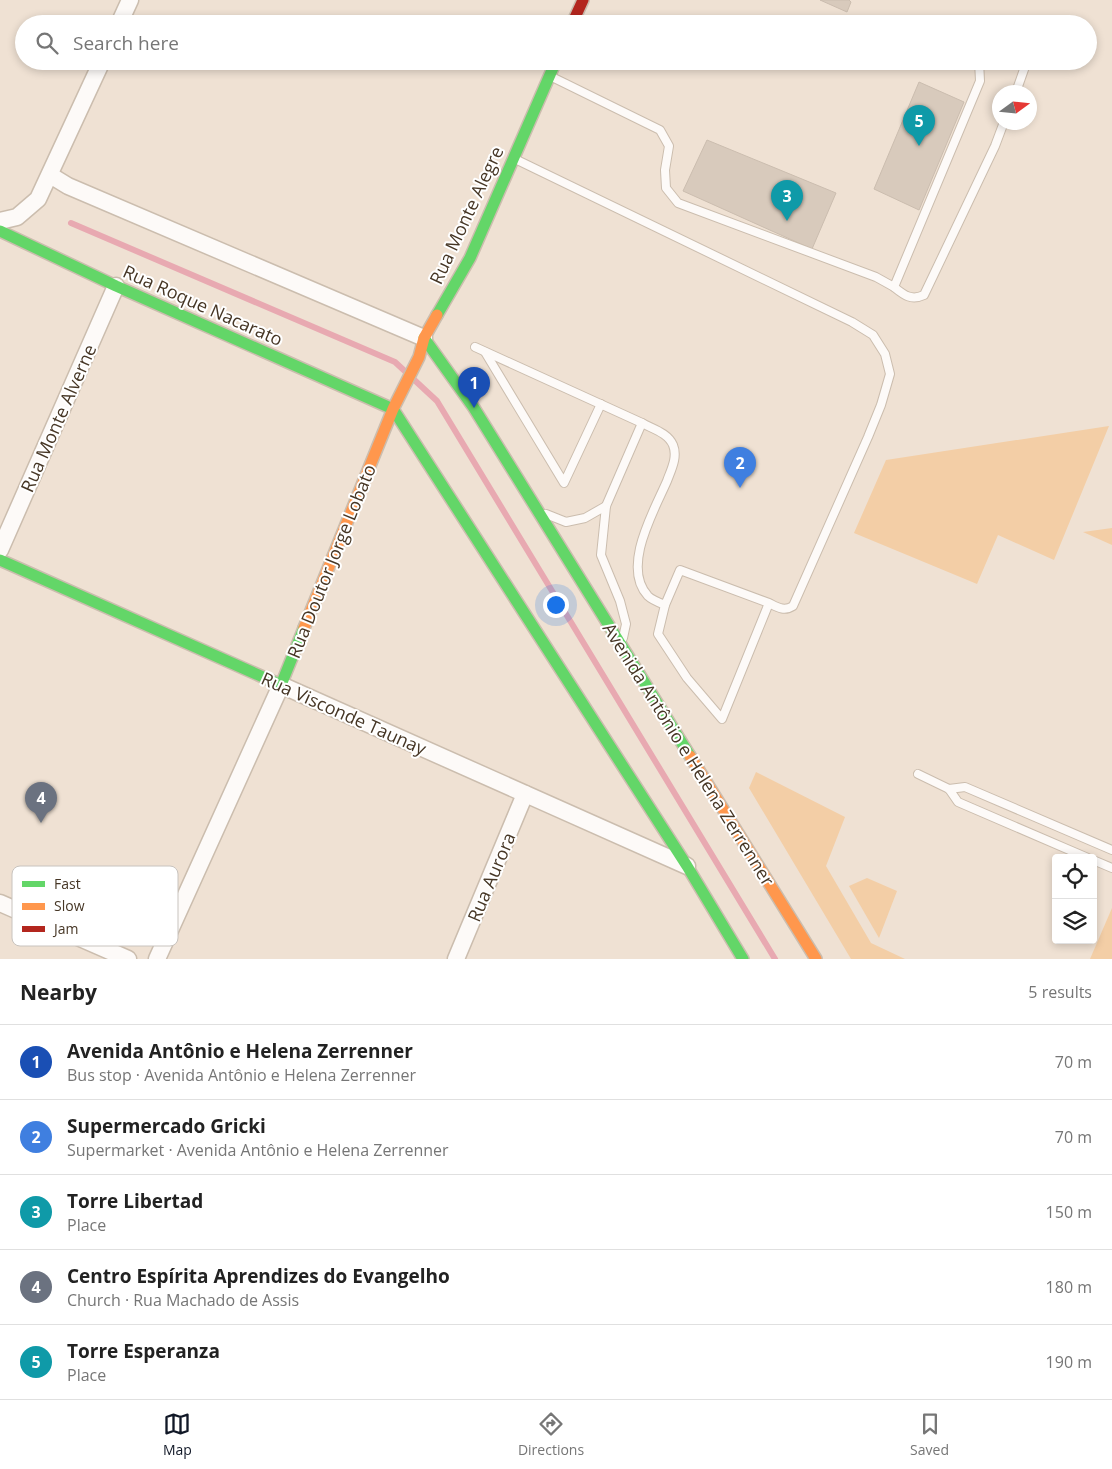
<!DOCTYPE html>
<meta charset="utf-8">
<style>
:root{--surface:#fff;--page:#f6f6f6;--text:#222;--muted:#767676;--line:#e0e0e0;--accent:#111827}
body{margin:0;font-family:"Open Sans",sans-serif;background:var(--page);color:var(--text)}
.controls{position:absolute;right:15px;bottom:15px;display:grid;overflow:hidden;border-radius:5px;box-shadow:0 2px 8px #0003}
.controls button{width:45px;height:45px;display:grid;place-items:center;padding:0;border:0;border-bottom:1px solid var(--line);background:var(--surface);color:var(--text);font:25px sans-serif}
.compass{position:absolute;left:992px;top:85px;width:45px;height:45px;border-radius:50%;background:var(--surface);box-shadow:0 2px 8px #0003;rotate:75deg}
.you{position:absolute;left:555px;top:604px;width:18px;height:18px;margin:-12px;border:4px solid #fff;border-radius:50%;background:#1a73e8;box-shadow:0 0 0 8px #1a73e833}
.badge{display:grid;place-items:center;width:32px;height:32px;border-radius:50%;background:var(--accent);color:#fff;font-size:16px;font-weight:700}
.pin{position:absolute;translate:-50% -41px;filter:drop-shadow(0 1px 2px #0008)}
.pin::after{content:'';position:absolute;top:26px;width:18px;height:15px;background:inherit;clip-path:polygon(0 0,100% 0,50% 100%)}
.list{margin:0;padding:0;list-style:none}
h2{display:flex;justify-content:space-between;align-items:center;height:65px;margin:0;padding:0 20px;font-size:21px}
h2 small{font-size:16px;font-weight:400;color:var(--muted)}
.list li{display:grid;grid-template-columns:32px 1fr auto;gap:15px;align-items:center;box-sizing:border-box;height:75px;padding:0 20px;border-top:1px solid var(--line)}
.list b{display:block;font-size:19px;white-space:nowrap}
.list p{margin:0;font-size:16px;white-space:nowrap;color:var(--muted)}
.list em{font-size:16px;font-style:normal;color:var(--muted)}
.icon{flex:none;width:28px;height:28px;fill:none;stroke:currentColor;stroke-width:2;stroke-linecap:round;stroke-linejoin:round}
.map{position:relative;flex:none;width:1112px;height:959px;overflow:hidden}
.search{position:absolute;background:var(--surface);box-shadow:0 2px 8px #0003;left:15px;right:15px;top:15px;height:55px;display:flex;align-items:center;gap:12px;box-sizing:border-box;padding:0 18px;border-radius:28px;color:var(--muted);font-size:19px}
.sheet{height:440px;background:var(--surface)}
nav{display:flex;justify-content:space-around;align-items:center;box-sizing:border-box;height:70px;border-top:1px solid var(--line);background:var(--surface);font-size:14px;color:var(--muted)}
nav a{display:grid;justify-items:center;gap:2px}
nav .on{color:var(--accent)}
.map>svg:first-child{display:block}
</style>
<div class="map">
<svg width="1112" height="959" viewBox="0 0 1112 959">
<rect width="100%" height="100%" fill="#efe1d3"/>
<g fill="#f3cea6">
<path d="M1109 426 1054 560 998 535 977 584 854 533 886 460Z"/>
<path d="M1112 528V545L1083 532Z"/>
<path d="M756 772 845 817 826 866 871 943 905 959H851L749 788Z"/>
<path d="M867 878 897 891 879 938 849 886Z"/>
<path d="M1112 908V959H1090Z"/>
</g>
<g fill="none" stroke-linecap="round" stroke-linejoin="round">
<path stroke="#e8a9b1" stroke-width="6" d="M71 223 395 362 437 401 775 959"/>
</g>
<g fill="#d8cabc" stroke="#cbbdaf">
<path d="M820 0H849L851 2 847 12Z"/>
<path d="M919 82 964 102 919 210 874 189Z"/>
<path d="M707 140 836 193 812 249 683 191Z"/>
</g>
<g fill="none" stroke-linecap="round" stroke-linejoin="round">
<defs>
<g id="lane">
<path d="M556 65 731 61"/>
<path d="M552 77 660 130 669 146 665 170 666 188 678 203 876 277 894 287 980 81 979 61"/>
<path d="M1016 92 1027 61"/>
<path d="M515 159 852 322 873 335 885 354 890 374 881 405 868 437 793 606C784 612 777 607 769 603L680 570 665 605 658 634 687 678 722 719 769 603"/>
<path d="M894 287C904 295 911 301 924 295L995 146 1004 122"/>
<path d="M475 347 642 423C653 429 668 433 673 445 678 457 671 470 667 481 654 511 621 567 648 596 652 600 660 603 665 605"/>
<path d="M485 352 564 483 601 404"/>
<path d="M546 514 566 522 585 518 606 506"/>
<path d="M623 638 626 624 620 601 601 555 606 506 642 423"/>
<path d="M918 774 949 789 958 802 1088 858"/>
<path d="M949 789 965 787 1112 850"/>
<path d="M1093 860 1112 868"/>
</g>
<g id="street">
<path d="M119 24 130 0"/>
<path d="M50 175 68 186 424 338"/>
<path d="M0 221 17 217 38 199 102 61"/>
<path d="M0 550 116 286"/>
<path d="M0 903 128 959"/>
<path d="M157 959 281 685 687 866"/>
<path d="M456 959 525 794"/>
</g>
<g id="fast">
<path d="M0 231 116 286 393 409"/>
<path d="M437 315 470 258 556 61"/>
<path d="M424 338 474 408 690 756"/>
<path d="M393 409 687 866 743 959"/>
<path d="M0 560 281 685 304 628"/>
</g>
<g id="slow">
<path d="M304 628 393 409 419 357 424 338 437 315"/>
<path d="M690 756 816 959"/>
</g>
<path id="jam" d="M572 24 583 0"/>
</defs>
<use href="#lane" stroke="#cbbdae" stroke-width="10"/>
<use href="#street" stroke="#cbbdae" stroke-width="19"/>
<use href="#fast" stroke="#cbbdae" stroke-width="14"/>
<use href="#slow" stroke="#cbbdae" stroke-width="14"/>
<use href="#jam" stroke="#cbbdae" stroke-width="14"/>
<use href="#lane" stroke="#fdfaf8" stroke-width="8"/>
<use href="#street" stroke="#fdfaf8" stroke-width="16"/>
<use href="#fast" stroke="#63d668" stroke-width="11"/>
<use href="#slow" stroke="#ff974d" stroke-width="11"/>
<use href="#jam" stroke="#b3261e" stroke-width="11"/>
</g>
<g text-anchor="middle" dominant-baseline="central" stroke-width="4" stroke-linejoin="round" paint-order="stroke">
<g font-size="18" fill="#463625" stroke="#fff">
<text transform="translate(466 215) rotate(-65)">Rua Monte Alegre</text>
<text transform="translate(203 305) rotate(24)">Rua Roque Nacarato</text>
<text transform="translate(58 418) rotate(-66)">Rua Monte Alverne</text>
<text transform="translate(331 561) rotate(-68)">Rua Doutor Jorge Lobato</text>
<text transform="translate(344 713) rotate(24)">Rua Visconde Taunay</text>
<text transform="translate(689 754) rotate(58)">Avenida Antônio e Helena Zerrenner</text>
<text transform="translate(491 877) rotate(-67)">Rua Aurora</text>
</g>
</g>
<rect x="12" y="866" width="166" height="80" rx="8" fill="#fff" stroke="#c8c3be" stroke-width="1"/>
<rect x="22" y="881" width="23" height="6" fill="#63d668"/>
<rect x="22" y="903" width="23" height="7" fill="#ff974d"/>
<rect x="22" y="926" width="23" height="6" fill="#b3261e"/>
<g font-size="14" fill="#463625">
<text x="54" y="889">Fast</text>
<text x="54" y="911">Slow</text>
<text x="54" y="934">Jam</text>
</g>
</svg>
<div class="controls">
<button><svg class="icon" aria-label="locate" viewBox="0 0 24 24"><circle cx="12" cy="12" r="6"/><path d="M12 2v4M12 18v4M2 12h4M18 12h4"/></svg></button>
<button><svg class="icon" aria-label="layers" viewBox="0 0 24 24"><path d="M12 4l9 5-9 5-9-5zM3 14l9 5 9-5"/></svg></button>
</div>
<svg class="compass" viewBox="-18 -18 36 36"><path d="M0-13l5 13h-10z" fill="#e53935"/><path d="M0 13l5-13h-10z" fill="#767676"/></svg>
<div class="you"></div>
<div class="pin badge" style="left:474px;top:408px;background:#1a4fb4">1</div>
<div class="pin badge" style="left:740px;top:488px;background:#3f7fe0">2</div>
<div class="pin badge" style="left:787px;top:221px;background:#0f9aa8">3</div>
<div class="pin badge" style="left:41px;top:823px;background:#6b7280">4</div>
<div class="pin badge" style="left:919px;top:146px;background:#0f9aa8">5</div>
<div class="search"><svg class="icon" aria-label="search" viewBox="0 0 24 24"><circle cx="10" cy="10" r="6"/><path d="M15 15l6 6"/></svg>Search here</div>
</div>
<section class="sheet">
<h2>Nearby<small>5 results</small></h2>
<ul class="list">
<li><span class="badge" style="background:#1a4fb4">1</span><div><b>Avenida Antônio e Helena Zerrenner</b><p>Bus stop · Avenida Antônio e Helena Zerrenner</p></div><em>70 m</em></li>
<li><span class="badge" style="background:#3f7fe0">2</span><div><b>Supermercado Gricki</b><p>Supermarket · Avenida Antônio e Helena Zerrenner</p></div><em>70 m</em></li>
<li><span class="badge" style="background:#0f9aa8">3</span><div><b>Torre Libertad</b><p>Place</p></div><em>150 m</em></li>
<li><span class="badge" style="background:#6b7280">4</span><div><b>Centro Espírita Aprendizes do Evangelho</b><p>Church · Rua Machado de Assis</p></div><em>180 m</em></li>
<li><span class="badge" style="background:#0f9aa8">5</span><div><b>Torre Esperanza</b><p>Place</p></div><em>190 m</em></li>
</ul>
</section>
<nav>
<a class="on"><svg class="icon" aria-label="map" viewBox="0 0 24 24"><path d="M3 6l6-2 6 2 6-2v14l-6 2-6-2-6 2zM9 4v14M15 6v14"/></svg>Map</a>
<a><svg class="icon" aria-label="directions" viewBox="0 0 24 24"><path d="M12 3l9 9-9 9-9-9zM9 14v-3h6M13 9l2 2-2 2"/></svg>Directions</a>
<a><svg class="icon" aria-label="saved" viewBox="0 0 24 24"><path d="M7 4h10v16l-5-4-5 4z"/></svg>Saved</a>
</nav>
